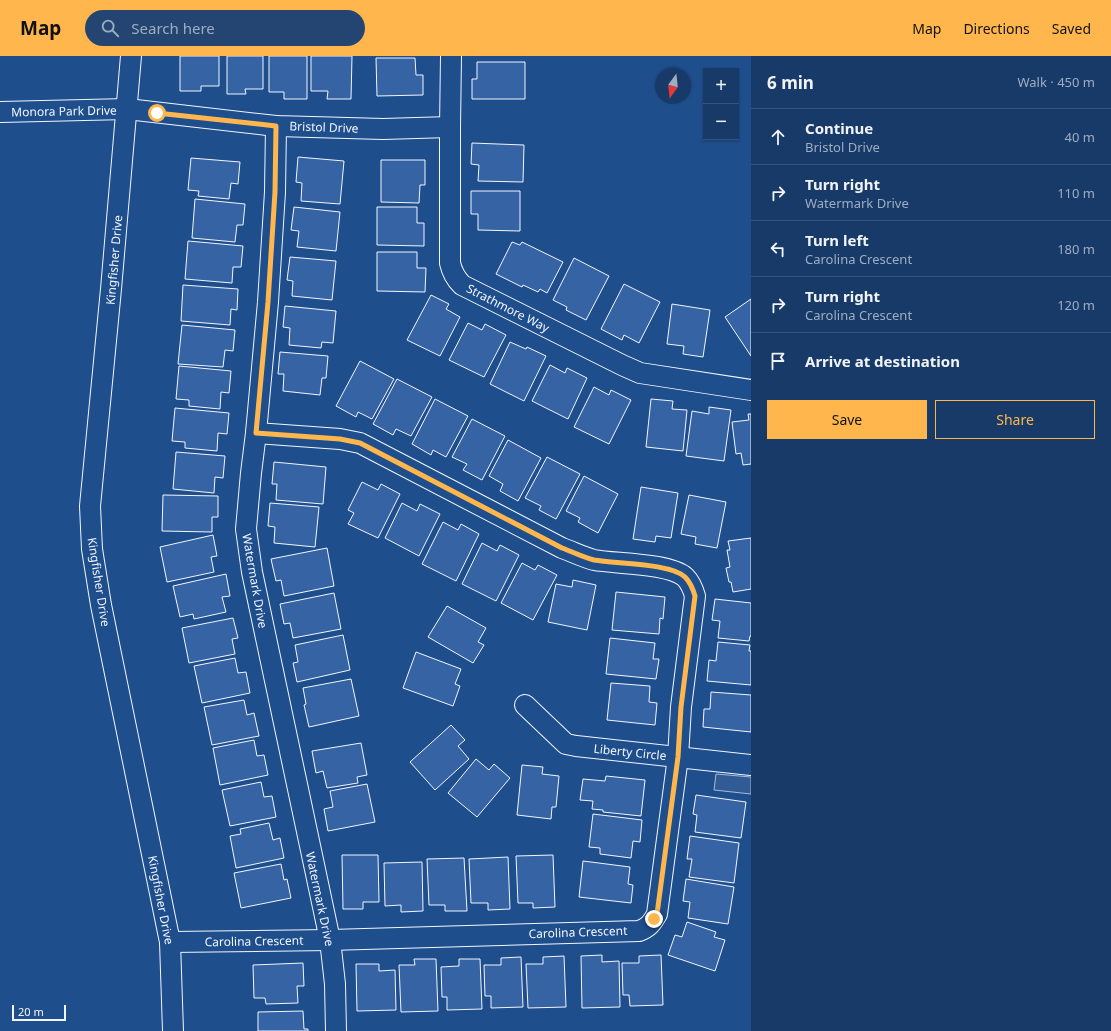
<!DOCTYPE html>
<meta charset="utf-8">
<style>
:root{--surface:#173a69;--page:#244571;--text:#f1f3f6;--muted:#9eadc0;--line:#36547d;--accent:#ffb74d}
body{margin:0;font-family:"Noto Sans",sans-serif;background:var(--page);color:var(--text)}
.controls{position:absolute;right:12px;top:12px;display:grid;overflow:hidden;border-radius:0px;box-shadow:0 1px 3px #0004}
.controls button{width:36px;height:36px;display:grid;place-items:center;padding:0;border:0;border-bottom:1px solid var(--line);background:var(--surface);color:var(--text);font:20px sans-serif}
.compass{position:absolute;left:655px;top:12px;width:36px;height:36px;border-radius:50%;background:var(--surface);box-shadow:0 1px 3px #0004;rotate:195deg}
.scale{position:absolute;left:12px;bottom:10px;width:54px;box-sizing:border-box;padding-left:4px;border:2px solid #f2f6ff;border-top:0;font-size:11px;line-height:14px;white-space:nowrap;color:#f2f6ff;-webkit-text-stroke:3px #1f4e8c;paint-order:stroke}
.stop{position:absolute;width:12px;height:12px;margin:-9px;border:3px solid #ffb74d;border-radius:50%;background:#fff}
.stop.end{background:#ffb74d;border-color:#fff;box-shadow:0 1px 4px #0008}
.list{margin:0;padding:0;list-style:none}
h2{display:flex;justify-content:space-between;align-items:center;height:52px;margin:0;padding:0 16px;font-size:17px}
h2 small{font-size:13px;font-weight:400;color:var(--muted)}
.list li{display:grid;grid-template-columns:26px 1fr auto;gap:12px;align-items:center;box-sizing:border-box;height:56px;padding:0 16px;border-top:1px solid var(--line)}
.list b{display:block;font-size:15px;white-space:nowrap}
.list p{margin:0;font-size:13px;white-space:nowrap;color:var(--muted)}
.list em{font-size:13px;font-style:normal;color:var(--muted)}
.actions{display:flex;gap:8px;padding:12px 16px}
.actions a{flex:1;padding:9px 0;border:1px solid var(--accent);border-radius:0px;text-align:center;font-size:14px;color:var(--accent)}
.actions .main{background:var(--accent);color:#111}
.icon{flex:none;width:22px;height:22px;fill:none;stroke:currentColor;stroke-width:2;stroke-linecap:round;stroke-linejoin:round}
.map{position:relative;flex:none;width:751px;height:975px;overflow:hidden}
header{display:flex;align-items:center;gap:24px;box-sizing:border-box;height:56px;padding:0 20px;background:var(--accent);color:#111}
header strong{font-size:19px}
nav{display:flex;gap:22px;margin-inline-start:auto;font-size:14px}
.search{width:280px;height:36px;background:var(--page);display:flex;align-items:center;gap:10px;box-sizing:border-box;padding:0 14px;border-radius:22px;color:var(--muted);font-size:15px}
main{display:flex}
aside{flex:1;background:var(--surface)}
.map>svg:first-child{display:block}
</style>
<header>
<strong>Map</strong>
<div class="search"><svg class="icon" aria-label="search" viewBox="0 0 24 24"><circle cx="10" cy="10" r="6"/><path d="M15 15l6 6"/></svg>Search here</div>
<nav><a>Map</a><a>Directions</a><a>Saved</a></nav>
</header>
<main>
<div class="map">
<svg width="751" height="975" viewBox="0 0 751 975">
<rect width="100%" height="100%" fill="#1f4e8c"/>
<path fill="#305b95" stroke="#a8bbd7" d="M716 718 751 721V738L714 734Z"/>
<g fill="#3563a3" stroke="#f2f6ff">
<path d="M180 0H219V30H201V35H180Z"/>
<path d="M227 0H263V33H245L246 38H227Z"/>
<path d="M269 0H307V43H284V36H269Z"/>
<path d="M311 0H352L351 43H327L328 35H311Z"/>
<path d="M376 2H415L416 19H423V39L377 40Z"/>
<path d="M477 6H525V43H472V23H477Z"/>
<path d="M472 87 524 89 523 126 478 125 479 109 471 108Z"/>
<path d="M298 101 344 105 340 148 301 145 302 127 296 126Z"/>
<path d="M191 102 240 106 238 128 231 127 229 143 198 140 199 135 188 134Z"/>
<path d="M381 104H425V129H420L419 147 381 146Z"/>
<path d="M471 135H520V175L478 174V158H471Z"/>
<path d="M195 143 245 148 243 169H237L235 186 192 182Z"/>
<path d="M294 151 340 156 336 195 297 191 299 175 291 174Z"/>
<path d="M377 151H417V167H424V190L377 189Z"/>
<path d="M188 185 243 190 241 211H233L232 227 185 223Z"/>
<path d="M512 186 520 189 522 186 563 206 547 237 540 233 538 236 523 229 522 231 496 218Z"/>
<path d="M377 196H417V212H426L425 236 377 235Z"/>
<path d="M290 201 336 205 332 244 292 240 293 225 287 224Z"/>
<path d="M574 202 609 220 586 264 566 254 567 251 553 244Z"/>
<path d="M624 228 660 246 639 287 624 279 622 284 601 273Z"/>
<path d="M183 229 238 233 237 254 231 253 230 269 181 265Z"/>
<path d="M431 239 449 248 446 253 460 261 440 300 407 284Z"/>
<path d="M751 243V300L725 261Z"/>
<path d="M672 248 710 254 703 301 683 298 684 290 667 288Z"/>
<path d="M285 250 336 255 333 287 322 286 321 292 289 289 290 272 283 271Z"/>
<path d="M468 267 482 274 485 268 506 279 484 321 449 304Z"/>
<path d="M182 269 235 274 233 295 225 294 223 311 178 308Z"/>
<path d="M510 286 526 293 527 291 546 300 524 345 490 328Z"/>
<path d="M280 296 328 300 326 322H322L320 339 283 335 284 318H278Z"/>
<path d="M360 305 394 323 372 363 358 356 356 361 336 350Z"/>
<path d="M550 309 565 317 567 312 587 322 568 363 532 345Z"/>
<path d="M179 310 231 315 229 337 221 336 220 353 189 350V344L176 343Z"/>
<path d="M397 323 432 341 411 380 396 373 393 379 373 368Z"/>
<path d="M594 331 609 339 611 334 631 344 609 388 574 371Z"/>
<path d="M435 343 468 360 446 401 433 394 431 399 412 388Z"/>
<path d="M651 343 673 345 672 353 687 354 683 395 646 391Z"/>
<path d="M709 351 731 354 724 405 686 400 692 355 709 358Z"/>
<path d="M175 352 229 357 227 378 218 377 217 395 185 392V386L172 385Z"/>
<path d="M748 358H751V408L743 409 741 397 736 398 732 366 749 364Z"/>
<path d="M472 363 505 380 482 424 463 414 467 408 452 401Z"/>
<path d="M508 384 541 402 518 445 500 435 503 428 489 420Z"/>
<path d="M176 396 225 400 223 422 215 421 214 437 173 433Z"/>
<path d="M547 401 580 418 556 463 539 454 541 450 525 442Z"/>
<path d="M274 406 326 411 323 448 276 444 277 428H272Z"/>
<path d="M584 420 618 438 598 477 578 466 580 462 566 455Z"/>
<path d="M362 426 378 434 381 428 400 438 378 482 348 468 354 457 348 454Z"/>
<path d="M641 431 678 437 671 482 656 480 655 486 633 483Z"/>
<path d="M163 439 218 440V461H212V476L162 475Z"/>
<path d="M689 439 726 446 717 492 695 488 696 481 681 478Z"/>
<path d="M270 447 319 451 315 491 274 487 275 471 268 470Z"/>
<path d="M402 447 417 455 420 448 440 458 419 500 385 482Z"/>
<path d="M443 466 458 474 461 468 479 478 456 525 422 508Z"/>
<path d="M213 479 217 500 211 501 214 516 167 526 160 491Z"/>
<path d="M751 482V533L733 536 731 526H729L726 512 730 511 727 494H730L728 485Z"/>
<path d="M482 487 497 495 500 489 519 499 496 545 462 528Z"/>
<path d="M327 492 334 530 284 540 281 524 276 525 271 503Z"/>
<path d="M522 507 535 514 538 509 557 519 533 564 501 547Z"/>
<path d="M226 518 230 540 222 541 226 556 194 563 193 558 180 561 173 530Z"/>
<path d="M573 524 596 529 587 574 548 566 556 528 572 531Z"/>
<path d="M616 536 665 541 663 563 660 562 659 578 612 574Z"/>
<path d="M334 537 341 573 293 582 290 567 284 568 280 548Z"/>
<path d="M715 543 751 547V580H750L749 585 718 582 720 565 712 564Z"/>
<path d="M447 550 486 572 478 586 484 589 473 607 428 581Z"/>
<path d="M233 562 238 582 232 583 235 598 189 607 182 572Z"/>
<path d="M343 579 350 614 297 626 293 607 298 606 295 589Z"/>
<path d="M610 582 655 587 653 603H659L656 623 606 618Z"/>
<path d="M718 586 750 589 749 595H751V629L707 625 709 604 716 605Z"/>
<path d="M416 596 461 613 455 628 460 630 453 650 403 632Z"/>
<path d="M235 602 238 617 246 616 250 637 202 647 194 610Z"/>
<path d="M351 623 359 660 309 671 304 649 306 648 303 632Z"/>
<path d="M611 627 650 630 649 646 657 647 655 669 607 664Z"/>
<path d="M711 636 751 639V676L703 671 704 653H710Z"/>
<path d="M244 644 247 659 254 657 259 680 212 689 204 651Z"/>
<path d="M451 669 465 684 458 690 469 703 435 734 410 706Z"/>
<path d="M254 684 257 700 264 699 268 719 220 729 213 692Z"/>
<path d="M361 687 367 719 357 721 358 727 327 732 323 715 316 717 312 695Z"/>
<path d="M476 703 489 714 494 708 510 722 477 761 448 737Z"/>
<path d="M522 709 543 711 542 718 559 720 556 751H552L551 763 517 759Z"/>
<path d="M606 720 645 724 641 760 603 756V754L592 753 593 745 580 744 583 723 605 725Z"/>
<path d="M261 726 264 741 272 740 276 761 230 770 222 734Z"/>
<path d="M367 728 375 766 328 775 324 753 333 751 330 735Z"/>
<path d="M696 739 746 746 741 782 695 776 697 759 693 758Z"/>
<path d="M593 758 642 764 640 786 633 785 631 802 600 798V792L589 791Z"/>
<path d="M269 767 273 784 280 782 284 802 236 812 230 780 241 778 240 773Z"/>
<path d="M690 780 739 787 734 827 689 821 692 803H687Z"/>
<path d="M342 799H378L379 846H363V853H343Z"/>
<path d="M553 799 555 851 533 852V847H518L516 800Z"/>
<path d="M508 801 510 853 488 854V847H471L469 803Z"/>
<path d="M464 802 467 855H445V849H429L427 803Z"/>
<path d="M583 805 630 811 628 828 633 829 631 847 579 841Z"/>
<path d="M422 806 423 855 401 856V849L385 850 384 807Z"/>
<path d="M281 808 284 824 287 823 291 842 241 852 234 817Z"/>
<path d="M686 823 734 831 728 868 688 862 690 846 683 845Z"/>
<path d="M687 866 716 876 714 881 725 884 715 915 668 899 675 879 682 881Z"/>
<path d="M602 899V906L619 905 620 951 582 952 581 900Z"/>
<path d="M661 899 663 949 630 950 629 939H623L622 907H639V900Z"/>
<path d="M564 900 566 951 528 952 526 908H543V901Z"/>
<path d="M521 901 523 951 491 952V940H485L484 909H501V902Z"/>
<path d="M414 903H436L438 955 401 956 399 909H415Z"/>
<path d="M459 903H480L482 953 447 954V941H442L441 911 459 910Z"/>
<path d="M303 907 304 930H297L298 947 266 948 265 942H254L253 909Z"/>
<path d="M356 908H379V915L395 914 396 954 357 955Z"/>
<path d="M303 955 304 973H308V975H258V956Z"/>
</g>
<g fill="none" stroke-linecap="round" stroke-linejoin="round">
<defs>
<g id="minor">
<path d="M131 0 111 233 90 450 92 493 101 549 170 886 173 975"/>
<path d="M451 0 450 71V207C452 216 455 222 462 229L622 309 640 317 751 334"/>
<path d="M0 56 127 53 276 70 383 73 450 71"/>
<path d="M276 70 275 136 268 246 256 377 251 417 246 473 252 516 330 884 335 928 336 975"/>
<path d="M525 649 566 688 576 690 751 709"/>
<path d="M170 886 330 884 639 875C648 872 652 867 657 858L678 701 681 651 695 540C693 533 690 526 685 521 669 507 616 508 594 504 583 501 573 496 562 492L360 387 340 383 256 377"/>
</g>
</defs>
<use href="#minor" stroke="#f2f6ff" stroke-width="22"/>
<use href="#minor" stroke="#1f4e8c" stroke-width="20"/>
</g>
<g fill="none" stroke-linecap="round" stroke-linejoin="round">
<path stroke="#ffb74d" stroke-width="5" d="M157 57 276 70 275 136 268 246 256 377 340 383 360 387 562 492C573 496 583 501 594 504 616 508 670 507 685 521 690 526 693 533 695 540L681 651 678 701 657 858 654 863"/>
</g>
<g text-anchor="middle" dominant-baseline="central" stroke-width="3" stroke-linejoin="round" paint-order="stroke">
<g font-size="12" fill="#f2f6ff" stroke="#1f4e8c">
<text transform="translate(64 55) rotate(-1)">Monora Park Drive</text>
<text transform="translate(324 71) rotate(2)">Bristol Drive</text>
<text transform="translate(114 204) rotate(-85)">Kingfisher Drive</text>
<text transform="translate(508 252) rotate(27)">Strathmore Way</text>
<text transform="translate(255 525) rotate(80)">Watermark Drive</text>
<text transform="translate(99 526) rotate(81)">Kingfisher Drive</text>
<text transform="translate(630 696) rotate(6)">Liberty Circle</text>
<text transform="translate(320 843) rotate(78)">Watermark Drive</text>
<text transform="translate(161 844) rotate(79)">Kingfisher Drive</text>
<text transform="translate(578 876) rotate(-2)">Carolina Crescent</text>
<text transform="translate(254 885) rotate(-1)">Carolina Crescent</text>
</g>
</g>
</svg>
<div class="controls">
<button>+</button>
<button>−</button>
</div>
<svg class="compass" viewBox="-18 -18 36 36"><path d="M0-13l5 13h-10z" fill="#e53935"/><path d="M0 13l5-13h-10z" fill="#9eadc0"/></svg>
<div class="scale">20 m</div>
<div class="stop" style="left:157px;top:57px"></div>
<div class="stop end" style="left:654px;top:863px"></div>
</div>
<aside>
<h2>6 min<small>Walk · 450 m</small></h2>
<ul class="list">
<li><svg class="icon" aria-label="ahead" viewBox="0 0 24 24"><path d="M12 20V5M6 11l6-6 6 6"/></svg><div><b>Continue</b><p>Bristol Drive</p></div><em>40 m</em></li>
<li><svg class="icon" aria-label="right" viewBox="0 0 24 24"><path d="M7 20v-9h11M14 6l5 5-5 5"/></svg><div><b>Turn right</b><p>Watermark Drive</p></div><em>110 m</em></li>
<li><svg class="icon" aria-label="left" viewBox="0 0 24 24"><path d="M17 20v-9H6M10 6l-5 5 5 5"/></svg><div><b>Turn left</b><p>Carolina Crescent</p></div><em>180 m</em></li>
<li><svg class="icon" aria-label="right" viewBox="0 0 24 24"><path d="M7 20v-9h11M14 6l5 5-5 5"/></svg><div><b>Turn right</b><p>Carolina Crescent</p></div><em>120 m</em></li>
<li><svg class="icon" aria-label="arrive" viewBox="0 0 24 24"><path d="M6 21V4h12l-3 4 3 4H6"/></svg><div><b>Arrive at destination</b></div></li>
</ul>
<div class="actions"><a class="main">Save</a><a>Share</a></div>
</aside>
</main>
